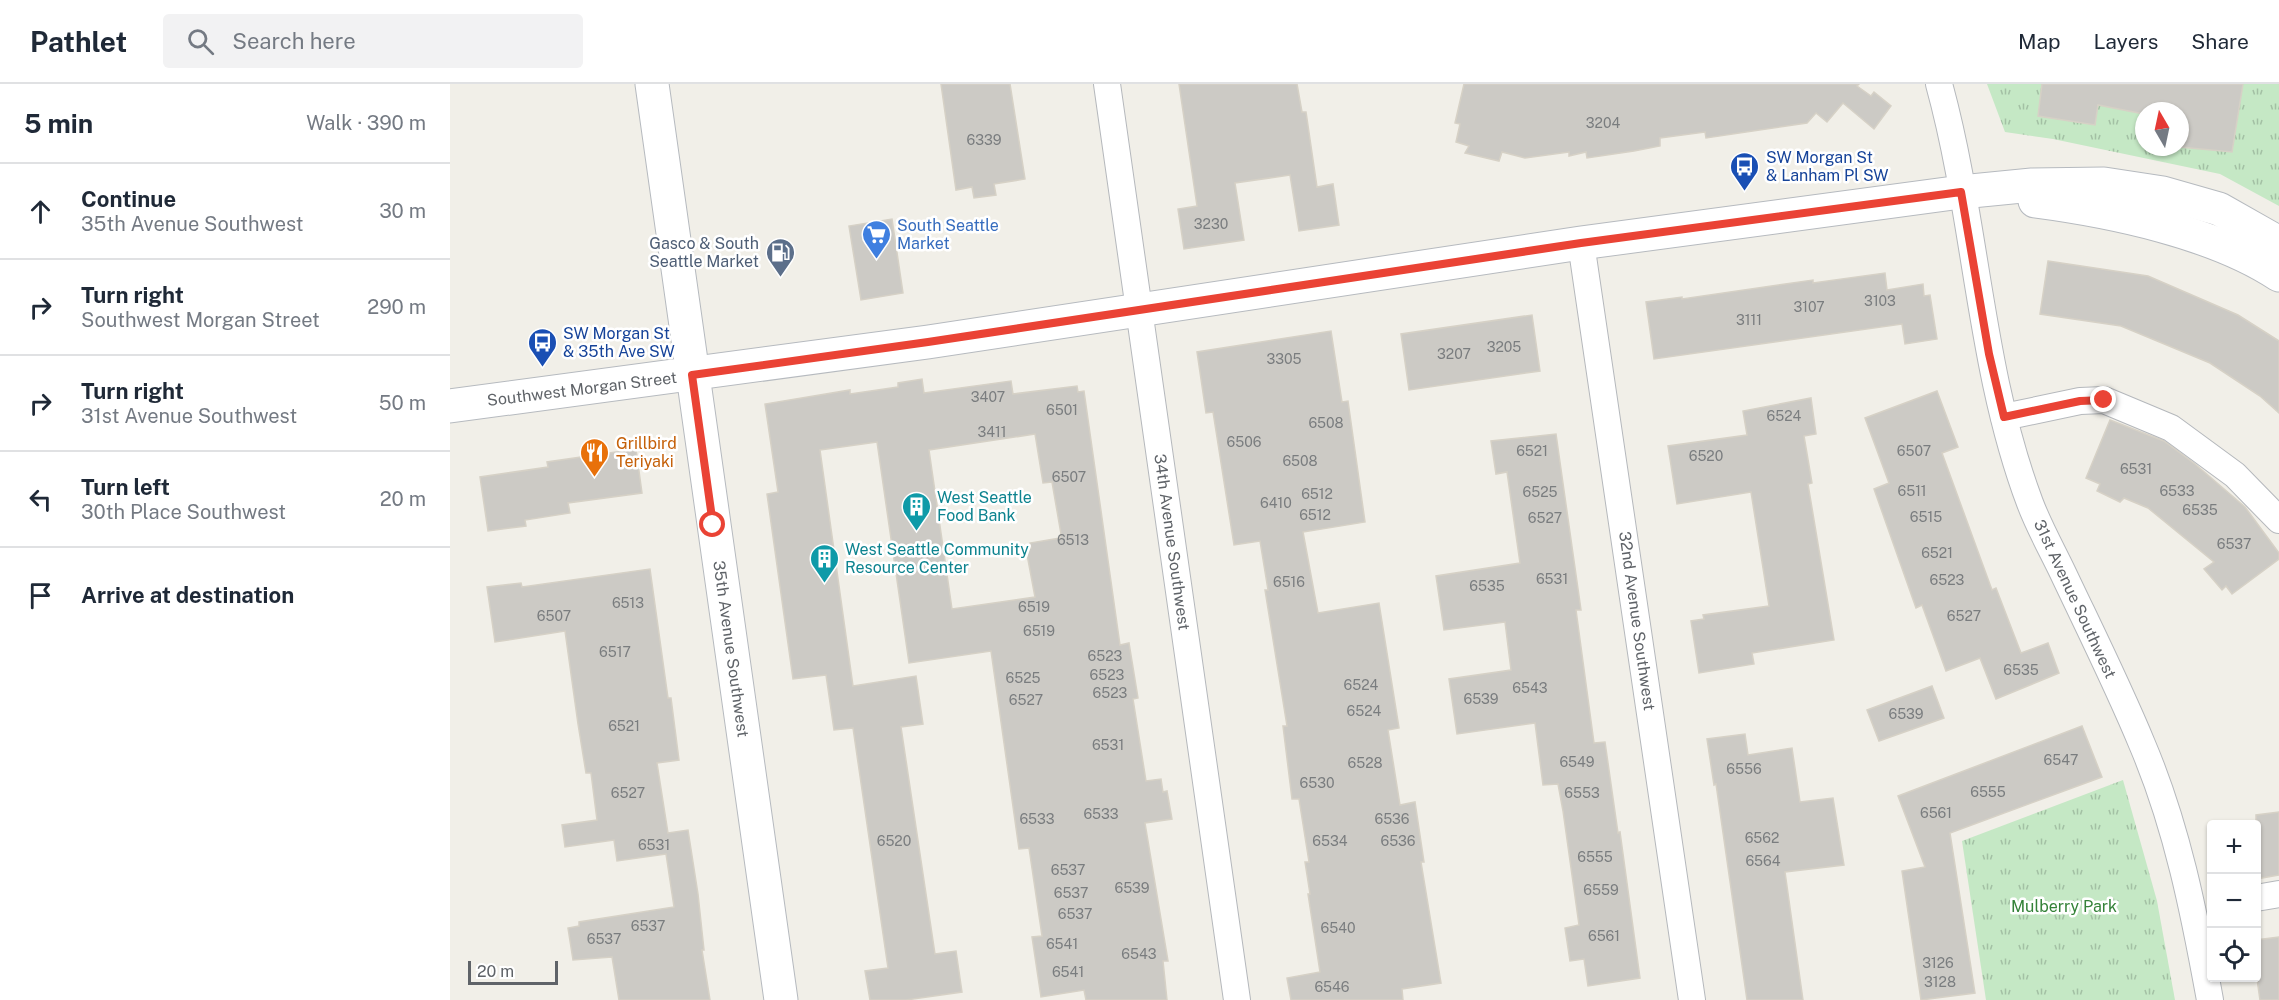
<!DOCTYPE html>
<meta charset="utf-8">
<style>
:root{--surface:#fff;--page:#f2f2f3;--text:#1f2937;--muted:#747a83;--line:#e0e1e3}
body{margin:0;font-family:"Public Sans",sans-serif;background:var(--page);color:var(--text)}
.controls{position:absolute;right:18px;bottom:18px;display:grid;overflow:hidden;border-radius:6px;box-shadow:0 2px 4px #0004}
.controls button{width:54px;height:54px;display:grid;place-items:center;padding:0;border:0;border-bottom:2px solid var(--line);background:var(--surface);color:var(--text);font:30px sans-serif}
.compass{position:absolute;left:1685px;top:18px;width:54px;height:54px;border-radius:50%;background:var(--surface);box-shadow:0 2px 4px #0004;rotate:351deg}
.scale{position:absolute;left:18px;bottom:15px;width:90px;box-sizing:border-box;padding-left:6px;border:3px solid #5f6368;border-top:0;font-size:16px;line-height:21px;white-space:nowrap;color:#5f6368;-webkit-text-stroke:4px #fff;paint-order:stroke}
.stop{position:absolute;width:18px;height:18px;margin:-14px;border:4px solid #ea4335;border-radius:50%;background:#fff}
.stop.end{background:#ea4335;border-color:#fff;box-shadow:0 2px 6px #0008}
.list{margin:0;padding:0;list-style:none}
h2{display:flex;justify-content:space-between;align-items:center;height:78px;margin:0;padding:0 24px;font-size:26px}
h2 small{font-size:20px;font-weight:400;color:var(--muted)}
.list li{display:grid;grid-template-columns:39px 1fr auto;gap:18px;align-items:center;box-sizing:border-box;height:96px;padding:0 24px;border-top:2px solid var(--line)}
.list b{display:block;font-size:22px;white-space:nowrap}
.list p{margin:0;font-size:20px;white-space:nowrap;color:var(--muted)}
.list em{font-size:20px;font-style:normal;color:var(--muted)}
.icon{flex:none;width:33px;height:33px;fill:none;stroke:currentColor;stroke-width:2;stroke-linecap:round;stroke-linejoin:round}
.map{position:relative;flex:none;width:1829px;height:916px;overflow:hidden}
header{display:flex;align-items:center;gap:36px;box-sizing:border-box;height:84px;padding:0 30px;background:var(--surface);border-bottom:2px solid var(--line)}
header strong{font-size:28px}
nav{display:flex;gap:33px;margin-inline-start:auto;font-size:21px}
.search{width:420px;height:54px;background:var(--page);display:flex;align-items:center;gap:15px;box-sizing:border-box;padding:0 21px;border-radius:6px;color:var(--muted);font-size:22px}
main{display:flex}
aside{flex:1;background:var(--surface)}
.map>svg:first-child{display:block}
</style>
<header>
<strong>Pathlet</strong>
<div class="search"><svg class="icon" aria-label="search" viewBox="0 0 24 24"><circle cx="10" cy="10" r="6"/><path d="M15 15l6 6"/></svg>Search here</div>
<nav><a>Map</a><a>Layers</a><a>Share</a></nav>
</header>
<main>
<aside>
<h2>5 min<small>Walk · 390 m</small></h2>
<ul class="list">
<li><svg class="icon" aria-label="ahead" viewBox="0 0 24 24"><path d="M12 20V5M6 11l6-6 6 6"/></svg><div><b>Continue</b><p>35th Avenue Southwest</p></div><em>30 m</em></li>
<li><svg class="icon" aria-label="right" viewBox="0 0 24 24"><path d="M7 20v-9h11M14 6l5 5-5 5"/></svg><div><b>Turn right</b><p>Southwest Morgan Street</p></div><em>290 m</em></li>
<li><svg class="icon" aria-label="right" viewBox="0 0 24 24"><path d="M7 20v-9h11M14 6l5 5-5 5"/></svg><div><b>Turn right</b><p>31st Avenue Southwest</p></div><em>50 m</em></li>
<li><svg class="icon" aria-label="left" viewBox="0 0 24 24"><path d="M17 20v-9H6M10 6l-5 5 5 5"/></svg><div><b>Turn left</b><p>30th Place Southwest</p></div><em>20 m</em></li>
<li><svg class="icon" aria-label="arrive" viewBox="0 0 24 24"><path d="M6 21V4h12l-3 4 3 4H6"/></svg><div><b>Arrive at destination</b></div></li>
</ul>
</aside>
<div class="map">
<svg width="1829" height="916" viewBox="0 0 1829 916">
<defs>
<pattern id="park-tufts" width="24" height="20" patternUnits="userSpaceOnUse" patternTransform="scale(1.5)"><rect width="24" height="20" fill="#c5e8c5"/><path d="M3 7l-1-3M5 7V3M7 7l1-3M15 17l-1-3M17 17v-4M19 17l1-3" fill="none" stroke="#a3c0a4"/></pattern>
</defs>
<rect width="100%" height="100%" fill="#f1efe8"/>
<g fill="url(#park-tufts)" fill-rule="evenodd">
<path d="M1537 0H1829V122L1770 90 1603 55 1555 48ZM1694 27H1730V63H1694Z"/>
<path d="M1673 696 1707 817 1725 916H1536L1512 757Z"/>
</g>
<g fill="#cccac5" stroke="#d6d1c6" stroke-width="1.5" fill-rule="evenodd">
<path d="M491 0H560L575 95 544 100 546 111 524 114 522 103 506 106Z"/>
<path d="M729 0H847L852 28H856L867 103 883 100 889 141 849 147 840 91 785 99 794 156 734 165 728 125 747 122Z"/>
<path d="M1014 0H1409L1407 2 1421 12 1424 8 1441 22 1424 45 1393 19 1377 38 1366 29 1357 39 1256 54 1255 48 1210 54V62L1184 67 1137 74 1136 68 1119 72V68L1075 74 1052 68 1049 77 1015 69 1019 62 1006 58 1010 40 1005 39Z"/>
<path d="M1592 0H1793L1782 68 1730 63V27H1694V30L1648 21 1645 41 1588 32Z"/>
<path d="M442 135 453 209 411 216 399 142Z"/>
<path d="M1598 177 1698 192 1788 231 1829 257V329L1810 312 1760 279 1671 242 1590 230Z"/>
<path d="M1435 189 1437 206 1473 200 1474 212 1480 211 1487 255 1455 260 1452 240 1204 275 1196 218 1232 213V215L1363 196V199Z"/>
<path d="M1082 231 1090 287 959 306 951 250Z"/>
<path d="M881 247 892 318 898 317 915 438 853 448 868 529 929 519 949 644 938 646 950 721 965 718 974 778H971L991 899 952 905 953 916H841L837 894 870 888 858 810H860L855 778H859L849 715H842L833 642H837L815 506H818L810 457 784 461 763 328 756 329 747 268Z"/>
<path d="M472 295 474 309 561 297 563 310 627 302 628 308 634 307 670 561 679 559 688 614 683 615 696 697 711 695 713 708 717 707 722 735 695 739 718 877H713L717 916H636L634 906 591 913 582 853 592 852 579 764 569 765 541 567 459 579 427 358 370 366 403 602 466 592 473 640 451 643 485 870 506 867 512 908 456 916H420L415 887 438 884 403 644 384 646 376 591 343 595 317 410 328 408 315 320 400 306V310L448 303V299ZM585 350 593 399 602 398 611 450 610 454 580 459 581 464 576 465 585 513 502 525 479 366Z"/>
<path d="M1487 307 1508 363 1492 369 1542 506 1546 504 1571 569 1598 559 1609 589 1546 615 1530 574 1496 587 1472 521 1466 524 1424 405 1439 399 1415 334Z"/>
<path d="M1361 314 1366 350 1354 352 1362 399 1358 400 1384 556 1302 569 1304 580 1249 589 1241 537 1254 535 1253 531 1319 522 1301 408 1227 420 1218 362 1297 351 1293 327Z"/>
<path d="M1660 336 1714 357 1745 380 1795 423 1829 469V475L1782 510 1776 502 1772 506 1754 485 1764 478 1698 424 1674 414 1670 418 1647 407 1650 400 1636 394Z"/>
<path d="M1106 350 1131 526H1126L1144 659 1155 658 1168 749 1170 748 1190 894 1138 902 1134 875 1120 877 1115 844 1129 841 1113 727 1108 700 1093 701 1085 639 1007 650 999 595 1061 586 1055 538 994 546 986 492 1070 479 1057 388 1046 390 1041 357Z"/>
<path d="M186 365 192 409 118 419 120 429 75 436 76 442 38 447 30 393 98 383 97 378Z"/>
<path d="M200 485 218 614H221L229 676 207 679 218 749 238 746 248 810 254 866H252L260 916H169L162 873 123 876 118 844 129 842V838L224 823 216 770 167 777 164 756 115 763 112 741 147 736 141 689H136L128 640 115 547 45 558 37 503 71 499 72 503Z"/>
<path d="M1482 602 1494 634 1429 657 1417 626Z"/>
<path d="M1632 642 1652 693 1500 749 1525 909 1471 916 1452 787 1475 783 1448 712Z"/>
<path d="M1295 650 1298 671 1342 664 1350 718 1383 714 1394 781 1335 788 1353 916H1297L1266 700 1264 701 1257 655Z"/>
<path d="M1829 728V791L1806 795V731Z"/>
<path d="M1829 853V916H1810L1806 888V856Z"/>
</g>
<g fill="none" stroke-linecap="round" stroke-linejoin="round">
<defs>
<g id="street">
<path d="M657 0 787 916"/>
<path d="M1489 0C1527 138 1529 284 1580 419 1589 443 1602 466 1613 489 1640 546 1668 602 1692 660 1727 742 1744 828 1760 916"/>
<path d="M1131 159 1242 916"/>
<path d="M1554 333 1630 317 1654 316 1721 344 1785 391 1829 436"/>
<path d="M1806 814 1829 810"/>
</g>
<g id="secondary">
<path d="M202 0 331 916"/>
<path d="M1585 117C1661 127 1764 148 1829 191"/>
<path d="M0 322 478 258 1131 159 1511 108 1582 101 1654 100 1713 109 1769 125 1829 159"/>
</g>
</defs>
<use href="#street" stroke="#b5b8bc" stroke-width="28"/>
<use href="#secondary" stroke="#b6babf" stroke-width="35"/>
<use href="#street" stroke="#fff" stroke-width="26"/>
<use href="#secondary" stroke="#fff" stroke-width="33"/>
</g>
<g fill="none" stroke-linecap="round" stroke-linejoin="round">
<path stroke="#ea4335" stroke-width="8" d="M263 441 242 291 478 258 1131 159 1511 108 1539 270 1554 333 1630 317 1654 316"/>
</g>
<defs>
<symbol id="bus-pin" viewBox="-11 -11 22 30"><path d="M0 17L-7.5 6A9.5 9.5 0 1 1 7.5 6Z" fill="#1a4fb4" stroke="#fff"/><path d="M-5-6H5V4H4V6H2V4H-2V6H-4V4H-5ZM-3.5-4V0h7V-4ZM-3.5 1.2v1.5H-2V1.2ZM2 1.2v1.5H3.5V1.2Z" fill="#fff"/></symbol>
<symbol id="supermarket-pin" viewBox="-11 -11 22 30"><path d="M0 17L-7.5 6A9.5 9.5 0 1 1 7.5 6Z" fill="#3f7fe0" stroke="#fff"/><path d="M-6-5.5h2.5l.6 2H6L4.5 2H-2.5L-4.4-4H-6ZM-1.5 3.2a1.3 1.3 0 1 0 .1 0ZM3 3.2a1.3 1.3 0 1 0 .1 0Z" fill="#fff"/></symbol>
<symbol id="fuel-pin" viewBox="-11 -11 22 30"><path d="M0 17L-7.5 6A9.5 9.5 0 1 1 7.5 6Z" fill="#5c6f8a" stroke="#fff"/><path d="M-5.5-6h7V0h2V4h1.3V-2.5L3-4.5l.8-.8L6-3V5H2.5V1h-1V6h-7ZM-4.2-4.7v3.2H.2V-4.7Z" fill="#fff"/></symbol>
<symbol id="restaurant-pin" viewBox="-11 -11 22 30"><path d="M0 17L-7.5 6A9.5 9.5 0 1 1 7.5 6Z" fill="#e8710a" stroke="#fff"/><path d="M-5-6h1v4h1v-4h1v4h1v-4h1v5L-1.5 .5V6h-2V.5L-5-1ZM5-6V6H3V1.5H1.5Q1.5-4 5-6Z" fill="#fff"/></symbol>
<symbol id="building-pin" viewBox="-11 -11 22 30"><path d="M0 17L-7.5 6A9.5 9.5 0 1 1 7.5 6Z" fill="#0f9aa8" stroke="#fff"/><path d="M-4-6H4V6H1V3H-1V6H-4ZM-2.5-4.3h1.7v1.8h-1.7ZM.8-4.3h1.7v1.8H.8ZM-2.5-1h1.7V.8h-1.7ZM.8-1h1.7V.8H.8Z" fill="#fff"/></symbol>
</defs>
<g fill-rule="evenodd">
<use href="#bus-pin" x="1278" y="66" width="33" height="45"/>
<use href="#supermarket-pin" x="410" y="134" width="33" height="45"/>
<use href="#fuel-pin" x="314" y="152" width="33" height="45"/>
<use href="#bus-pin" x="76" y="242" width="33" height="45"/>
<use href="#restaurant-pin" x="128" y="352" width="33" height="45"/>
<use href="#building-pin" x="450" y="406" width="33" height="45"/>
<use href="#building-pin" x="358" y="458" width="33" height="45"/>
</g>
<g text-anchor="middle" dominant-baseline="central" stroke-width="5" stroke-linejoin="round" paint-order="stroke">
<g font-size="14" fill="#7a7d7f">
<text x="1153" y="39">3204</text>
<text x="534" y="56">6339</text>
<text x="761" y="140">3230</text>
<text x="1430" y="217">3103</text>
<text x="1359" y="223">3107</text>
<text x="1299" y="236">3111</text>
<text x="1054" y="263">3205</text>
<text x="1004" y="270">3207</text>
<text x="834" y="275">3305</text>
<text x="538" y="313">3407</text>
<text x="612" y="326">6501</text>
<text x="1334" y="332">6524</text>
<text x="876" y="339">6508</text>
<text x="542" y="348">3411</text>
<text x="794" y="358">6506</text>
<text x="1082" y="367">6521</text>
<text x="1464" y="367">6507</text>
<text x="1256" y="372">6520</text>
<text x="850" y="377">6508</text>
<text x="1686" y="385">6531</text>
<text x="619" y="393">6507</text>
<text x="1462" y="407">6511</text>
<text x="1727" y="407">6533</text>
<text x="1090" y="408">6525</text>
<text x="867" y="410">6512</text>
<text x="826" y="419">6410</text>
<text x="1750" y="426">6535</text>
<text x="865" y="431">6512</text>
<text x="1476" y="433">6515</text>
<text x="1095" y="434">6527</text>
<text x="623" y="456">6513</text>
<text x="1784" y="460">6537</text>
<text x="1487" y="469">6521</text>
<text x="1102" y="495">6531</text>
<text x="1497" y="496">6523</text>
<text x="839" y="498">6516</text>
<text x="1037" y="502">6535</text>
<text x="178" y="519">6513</text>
<text x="584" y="523">6519</text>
<text x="104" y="532">6507</text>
<text x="1514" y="532">6527</text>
<text x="589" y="547">6519</text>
<text x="165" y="568">6517</text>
<text x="655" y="572">6523</text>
<text x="1571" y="586">6535</text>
<text x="657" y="591">6523</text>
<text x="573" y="594">6525</text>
<text x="911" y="601">6524</text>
<text x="1080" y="604">6543</text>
<text x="660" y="609">6523</text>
<text x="1031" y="615">6539</text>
<text x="576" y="616">6527</text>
<text x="914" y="627">6524</text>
<text x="1456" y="630">6539</text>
<text x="174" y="642">6521</text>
<text x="658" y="661">6531</text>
<text x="1611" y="676">6547</text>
<text x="1127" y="678">6549</text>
<text x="915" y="679">6528</text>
<text x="1294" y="685">6556</text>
<text x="867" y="699">6530</text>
<text x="1538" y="708">6555</text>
<text x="178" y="709">6527</text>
<text x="1132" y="709">6553</text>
<text x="1486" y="729">6561</text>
<text x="651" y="730">6533</text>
<text x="587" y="735">6533</text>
<text x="942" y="735">6536</text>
<text x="1312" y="754">6562</text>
<text x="444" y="757">6520</text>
<text x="880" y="757">6534</text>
<text x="948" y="757">6536</text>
<text x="204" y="761">6531</text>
<text x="1145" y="773">6555</text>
<text x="1313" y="777">6564</text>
<text x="618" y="786">6537</text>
<text x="682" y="804">6539</text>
<text x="1151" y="806">6559</text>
<text x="621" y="809">6537</text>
<text x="625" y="830">6537</text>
<text x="198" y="842">6537</text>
<text x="888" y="844">6540</text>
<text x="1154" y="852">6561</text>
<text x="154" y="855">6537</text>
<text x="612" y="860">6541</text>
<text x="689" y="870">6543</text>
<text x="1488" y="879">3126</text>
<text x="618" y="888">6541</text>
<text x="1490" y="898">3128</text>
<text x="882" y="903">6546</text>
</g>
<g font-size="16" fill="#164399" stroke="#fff" text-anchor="start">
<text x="1316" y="73">SW Morgan St<tspan x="1316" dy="18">&amp; Lanham Pl SW</tspan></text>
<text x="113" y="249">SW Morgan St<tspan x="113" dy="18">&amp; 35th Ave SW</tspan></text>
</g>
<g font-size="16" fill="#366cbe" stroke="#fff" text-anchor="start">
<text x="447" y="141">South Seattle<tspan x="447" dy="18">Market</tspan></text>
</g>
<g font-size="16" fill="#4e5e75" stroke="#fff" text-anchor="end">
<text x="309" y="159">Gasco &amp; South<tspan x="309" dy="18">Seattle Market</tspan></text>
</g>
<g font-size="16" fill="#5f6368" stroke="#fff">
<text transform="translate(132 305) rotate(-7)">Southwest Morgan Street</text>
<text transform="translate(722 458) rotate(82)">34th Avenue Southwest</text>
<text transform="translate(1625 515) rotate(65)">31st Avenue Southwest</text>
<text transform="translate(1187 537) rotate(82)">32nd Avenue Southwest</text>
<text transform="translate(281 565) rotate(82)">35th Avenue Southwest</text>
</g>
<g font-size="16" fill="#c56008" stroke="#fff" text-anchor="start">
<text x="166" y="359">Grillbird<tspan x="166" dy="18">Teriyaki</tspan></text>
</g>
<g font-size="16" fill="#0d838f" stroke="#fff" text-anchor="start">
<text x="487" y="413">West Seattle<tspan x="487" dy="18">Food Bank</tspan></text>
<text x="395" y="465">West Seattle Community<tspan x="395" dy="18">Resource Center</tspan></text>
</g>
<g font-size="16" fill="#348238" stroke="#fff">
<text x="1614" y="822">Mulberry Park</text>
</g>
</g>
</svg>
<div class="controls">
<button>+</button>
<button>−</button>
<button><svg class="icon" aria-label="locate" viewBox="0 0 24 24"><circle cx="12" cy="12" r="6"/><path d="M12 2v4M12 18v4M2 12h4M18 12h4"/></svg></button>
</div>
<svg class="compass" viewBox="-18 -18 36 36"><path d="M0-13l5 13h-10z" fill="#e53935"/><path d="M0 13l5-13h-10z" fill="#747a83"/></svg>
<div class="scale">20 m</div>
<div class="stop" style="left:263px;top:441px"></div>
<div class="stop end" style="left:1654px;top:316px"></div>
</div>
</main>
